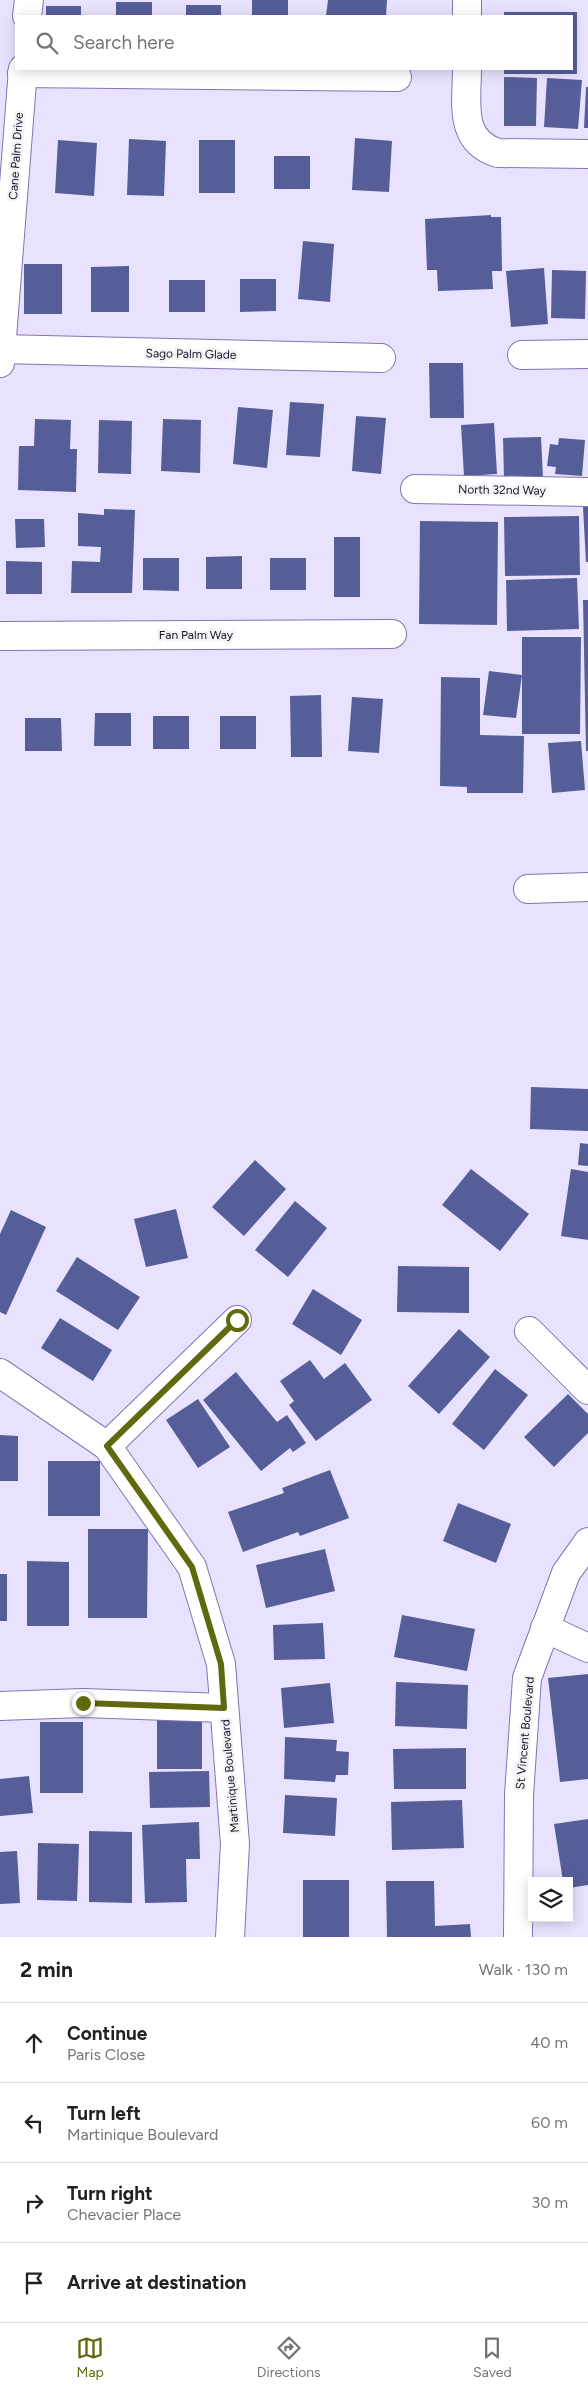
<!DOCTYPE html>
<meta charset="utf-8">
<style>
:root{--surface:#fff;--page:#f6f6f6;--text:#202124;--muted:#757577;--line:#e0e0e0;--accent:#60690d}
body{margin:0;font-family:Figtree,sans-serif;background:var(--page);color:var(--text)}
.controls{position:absolute;right:15px;bottom:15px;display:grid;overflow:hidden;border-radius:0px;box-shadow:0 2px 12px #0003}
.controls button{width:45px;height:45px;display:grid;place-items:center;padding:0;border:0;border-bottom:1px solid var(--line);background:var(--surface);color:var(--text);font:25px sans-serif}
.stop{position:absolute;width:15px;height:15px;margin:-11px;border:4px solid #60690d;border-radius:50%;background:#fff}
.stop.end{background:#60690d;border-color:#fff;box-shadow:0 1px 5px #0008}
.list{margin:0;padding:0;list-style:none}
h2{display:flex;justify-content:space-between;align-items:center;height:65px;margin:0;padding:0 20px;font-size:21px}
h2 small{font-size:16px;font-weight:400;color:var(--muted)}
.list li{display:grid;grid-template-columns:32px 1fr auto;gap:15px;align-items:center;box-sizing:border-box;height:80px;padding:0 20px;border-top:1px solid var(--line)}
.list b{display:block;font-size:19px;white-space:nowrap}
.list p{margin:0;font-size:16px;white-space:nowrap;color:var(--muted)}
.list em{font-size:16px;font-style:normal;color:var(--muted)}
.icon{flex:none;width:28px;height:28px;fill:none;stroke:currentColor;stroke-width:2;stroke-linecap:round;stroke-linejoin:round}
.map{position:relative;flex:none;width:588px;height:1937px;overflow:hidden}
.search{position:absolute;background:var(--surface);box-shadow:0 2px 12px #0003;left:15px;right:15px;top:15px;height:55px;display:flex;align-items:center;gap:12px;box-sizing:border-box;padding:0 18px;border-radius:0px;color:var(--muted);font-size:19px}
.sheet{height:385px;background:var(--surface)}
nav{display:flex;justify-content:space-around;align-items:center;box-sizing:border-box;height:70px;border-top:1px solid var(--line);background:var(--surface);font-size:14px;color:var(--muted)}
nav a{display:grid;justify-items:center;gap:2px}
nav .on{color:var(--accent)}
.map>svg:first-child{display:block}
</style>
<div class="map">
<svg width="588" height="1937" viewBox="0 0 588 1937">
<rect width="100%" height="100%" fill="#e8e2fe"/>
<g fill="#555e99">
<rect x="252" y="0" width="36" height="16"/>
<path d="M328 0H387L386 16H326Z"/>
<rect x="116" y="2" width="36" height="14"/>
<rect x="186" y="5" width="35" height="11"/>
<rect x="46" y="6" width="35" height="10"/>
<path d="M504 12H577V74H504V69H572V16H504Z"/>
<path d="M504 77 537 78 536 126H504Z"/>
<path d="M547 78 582 80 578 129 544 127Z"/>
<path d="M586 87H588V128H584Z"/>
<path d="M355 138 392 141 389 192 352 190Z"/>
<path d="M129 139 166 141 164 196 127 195Z"/>
<path d="M58 140 97 143 94 196 55 193Z"/>
<rect x="199" y="140" width="36" height="53"/>
<rect x="274" y="156" width="36" height="33"/>
<path d="M491 215V217H501L502 271H492L493 289 438 291 437 270H427L425 219Z"/>
<path d="M303 241 334 244 330 302 298 299Z"/>
<rect x="24" y="264" width="38" height="50"/>
<path d="M129 266V312H91V267Z"/>
<path d="M544 268 548 324 511 327 506 271Z"/>
<path d="M552 270 586 271 585 319 551 318Z"/>
<path d="M240 279H276V311L240 312Z"/>
<rect x="169" y="280" width="36" height="32"/>
<path d="M429 363H463L464 418H430Z"/>
<path d="M290 402 324 404 320 457 286 455Z"/>
<path d="M238 407 273 410 267 468 233 464Z"/>
<path d="M356 416 386 418 381 474 352 471Z"/>
<path d="M35 419 71 420 70 449H77L76 492 18 490 19 446H34Z"/>
<path d="M163 419 201 420 200 473 161 471Z"/>
<path d="M99 420 132 421 131 474 98 473Z"/>
<path d="M494 423 497 474 464 476 461 425Z"/>
<path d="M541 437 543 478 504 479 503 438Z"/>
<path d="M559 438 585 440 582 476 555 474 556 467 547 466 550 444 558 445Z"/>
<path d="M583 507H588V562H586Z"/>
<path d="M104 509 135 510 132 593H71L72 561 100 562 101 547 78 546V513L104 515Z"/>
<path d="M579 516 580 575 505 576 504 517Z"/>
<path d="M15 519H44L45 547 16 548Z"/>
<path d="M420 521 498 522 497 625 419 624Z"/>
<rect x="334" y="537" width="26" height="60"/>
<path d="M242 556V589H206V557Z"/>
<path d="M143 558H179V591L143 590Z"/>
<rect x="270" y="558" width="36" height="32"/>
<path d="M6 561 42 562V594H6Z"/>
<path d="M577 578 579 629 507 631 506 580Z"/>
<path d="M583 600H588V751H586Z"/>
<path d="M522 637H581L580 734H522Z"/>
<path d="M489 671 522 675 516 718 483 715Z"/>
<path d="M441 677 480 678V735L524 736 523 793H467V787L440 786Z"/>
<path d="M321 695 322 757H291L290 696Z"/>
<path d="M352 697 383 699 379 753 348 751Z"/>
<path d="M95 713H131V746H94Z"/>
<rect x="153" y="716" width="36" height="33"/>
<rect x="220" y="716" width="36" height="33"/>
<path d="M25 718H61L62 751H25Z"/>
<path d="M581 741 585 790 552 793 548 743Z"/>
<path d="M531 1087 588 1089V1131L530 1129Z"/>
<path d="M580 1143 588 1144V1166L578 1165Z"/>
<path d="M255 1160 286 1189 244 1236 212 1207Z"/>
<path d="M471 1169 529 1214 500 1251 442 1205Z"/>
<path d="M571 1169 588 1172V1240L561 1236Z"/>
<path d="M295 1201 327 1228 288 1277 255 1250Z"/>
<path d="M176 1209 188 1258 146 1267 134 1219Z"/>
<path d="M11 1210 46 1227 6 1315 0 1312V1234Z"/>
<path d="M77 1257 140 1297 118 1330 56 1291Z"/>
<path d="M398 1266 469 1267V1313L397 1312Z"/>
<path d="M313 1289 362 1320 341 1355 292 1324Z"/>
<path d="M60 1318 112 1350 93 1381 41 1348Z"/>
<path d="M459 1329 490 1357 439 1414 408 1386Z"/>
<path d="M310 1360 324 1379 345 1363 372 1400 316 1441 289 1405 294 1401 280 1381Z"/>
<path d="M495 1369 528 1395 484 1450 452 1424Z"/>
<path d="M236 1372 277 1422 287 1415 306 1443 293 1452 290 1448 261 1471 203 1400Z"/>
<path d="M568 1394 588 1414V1433L554 1467 524 1437Z"/>
<path d="M198 1399 230 1447 198 1468 166 1420Z"/>
<path d="M0 1435 18 1436V1481H0Z"/>
<rect x="48" y="1461" width="52" height="55"/>
<path d="M330 1470 349 1518 300 1536 298 1532 243 1552 228 1512 284 1493 282 1488Z"/>
<path d="M458 1503 511 1524 496 1563 443 1541Z"/>
<path d="M88 1529H148L147 1618H88Z"/>
<path d="M325 1549 335 1591 266 1608 256 1565Z"/>
<path d="M27 1561 69 1562V1626H27Z"/>
<rect x="0" y="1574" width="7" height="47"/>
<path d="M402 1615 475 1629 467 1671 394 1657Z"/>
<path d="M323 1623 325 1659 274 1660 273 1625Z"/>
<path d="M588 1674V1779L560 1782 548 1678Z"/>
<path d="M396 1682 468 1685 467 1729 395 1726Z"/>
<path d="M330 1683 334 1723 284 1728 281 1688Z"/>
<rect x="157" y="1718" width="45" height="51"/>
<rect x="40" y="1722" width="43" height="71"/>
<path d="M285 1737 337 1740 336 1751 349 1752 348 1775H336L335 1782 284 1779Z"/>
<path d="M466 1748V1789H394L393 1749Z"/>
<path d="M209 1771 210 1807 150 1808 149 1772Z"/>
<path d="M29 1776 33 1813 0 1816V1779Z"/>
<path d="M285 1795 337 1798 335 1836 283 1833Z"/>
<path d="M462 1800 464 1848 392 1850 391 1802Z"/>
<path d="M588 1819V1885L569 1888V1881H563L554 1824Z"/>
<path d="M199 1822 200 1859H186L187 1902 145 1903 142 1825Z"/>
<path d="M89 1831 132 1832V1903L89 1902Z"/>
<path d="M38 1843 79 1844 77 1901 37 1900Z"/>
<path d="M17 1851 20 1903 0 1904V1852Z"/>
<rect x="303" y="1880" width="46" height="57"/>
<path d="M386 1881H434L435 1926 470 1924 471 1937H387Z"/>
</g>
<g fill="none" stroke-linecap="round" stroke-linejoin="round">
<defs>
<g id="minor">
<path d="M27 16 29 0"/>
<path d="M467 16V0"/>
<path d="M467 69C467 102 458 141 498 153L588 154"/>
<path d="M22 73 397 77"/>
<path d="M1 349 381 358"/>
<path d="M522 355 588 354"/>
<path d="M0 363 23 69"/>
<path d="M415 489 588 492"/>
<path d="M0 636 392 634"/>
<path d="M528 889 588 887"/>
<path d="M529 1331 588 1390"/>
<path d="M0 1373 107 1446 192 1567 221 1664 235 1844 230 1937"/>
<path d="M107 1446 237 1320"/>
<path d="M545 1628 588 1648"/>
<path d="M0 1706 83 1703 224 1708"/>
<path d="M518 1937 519 1795 527 1678 566 1573 588 1542"/>
</g>
</defs>
<use href="#minor" stroke="#8474b2" stroke-width="30"/>
<use href="#minor" stroke="#fff" stroke-width="28"/>
</g>
<g fill="none" stroke-linecap="round" stroke-linejoin="round">
<path stroke="#60690d" stroke-width="6" d="M83 1703 224 1708 221 1664 192 1567 107 1446 237 1320"/>
</g>
<g text-anchor="middle" dominant-baseline="central" stroke-width="5" stroke-linejoin="round" paint-order="stroke">
<g font-size="12" fill="#19122a" stroke="#f4f4f4">
<text transform="translate(16 156) rotate(-86)">Cane Palm Drive</text>
<text transform="translate(191 354) rotate(1)">Sago Palm Glade</text>
<text transform="translate(502 490) rotate(1)">North 32nd Way</text>
<text x="196" y="635">Fan Palm Way</text>
<text transform="translate(525 1733) rotate(-85)">St Vincent Boulevard</text>
<text transform="translate(230 1776) rotate(-95)">Martinique Boulevard</text>
</g>
</g>
</svg>
<div class="controls">
<button><svg class="icon" aria-label="layers" viewBox="0 0 24 24"><path d="M12 4l9 5-9 5-9-5zM3 14l9 5 9-5"/></svg></button>
</div>
<div class="stop" style="left:237px;top:1320px"></div>
<div class="stop end" style="left:83px;top:1703px"></div>
<div class="search"><svg class="icon" aria-label="search" viewBox="0 0 24 24"><circle cx="10" cy="10" r="6"/><path d="M15 15l6 6"/></svg>Search here</div>
</div>
<section class="sheet">
<h2>2 min<small>Walk · 130 m</small></h2>
<ul class="list">
<li><svg class="icon" aria-label="ahead" viewBox="0 0 24 24"><path d="M12 20V5M6 11l6-6 6 6"/></svg><div><b>Continue</b><p>Paris Close</p></div><em>40 m</em></li>
<li><svg class="icon" aria-label="left" viewBox="0 0 24 24"><path d="M17 20v-9H6M10 6l-5 5 5 5"/></svg><div><b>Turn left</b><p>Martinique Boulevard</p></div><em>60 m</em></li>
<li><svg class="icon" aria-label="right" viewBox="0 0 24 24"><path d="M7 20v-9h11M14 6l5 5-5 5"/></svg><div><b>Turn right</b><p>Chevacier Place</p></div><em>30 m</em></li>
<li><svg class="icon" aria-label="arrive" viewBox="0 0 24 24"><path d="M6 21V4h12l-3 4 3 4H6"/></svg><div><b>Arrive at destination</b></div></li>
</ul>
</section>
<nav>
<a class="on"><svg class="icon" aria-label="map" viewBox="0 0 24 24"><path d="M3 6l6-2 6 2 6-2v14l-6 2-6-2-6 2zM9 4v14M15 6v14"/></svg>Map</a>
<a><svg class="icon" aria-label="directions" viewBox="0 0 24 24"><path d="M12 3l9 9-9 9-9-9zM9 14v-3h6M13 9l2 2-2 2"/></svg>Directions</a>
<a><svg class="icon" aria-label="saved" viewBox="0 0 24 24"><path d="M7 4h10v16l-5-4-5 4z"/></svg>Saved</a>
</nav>
